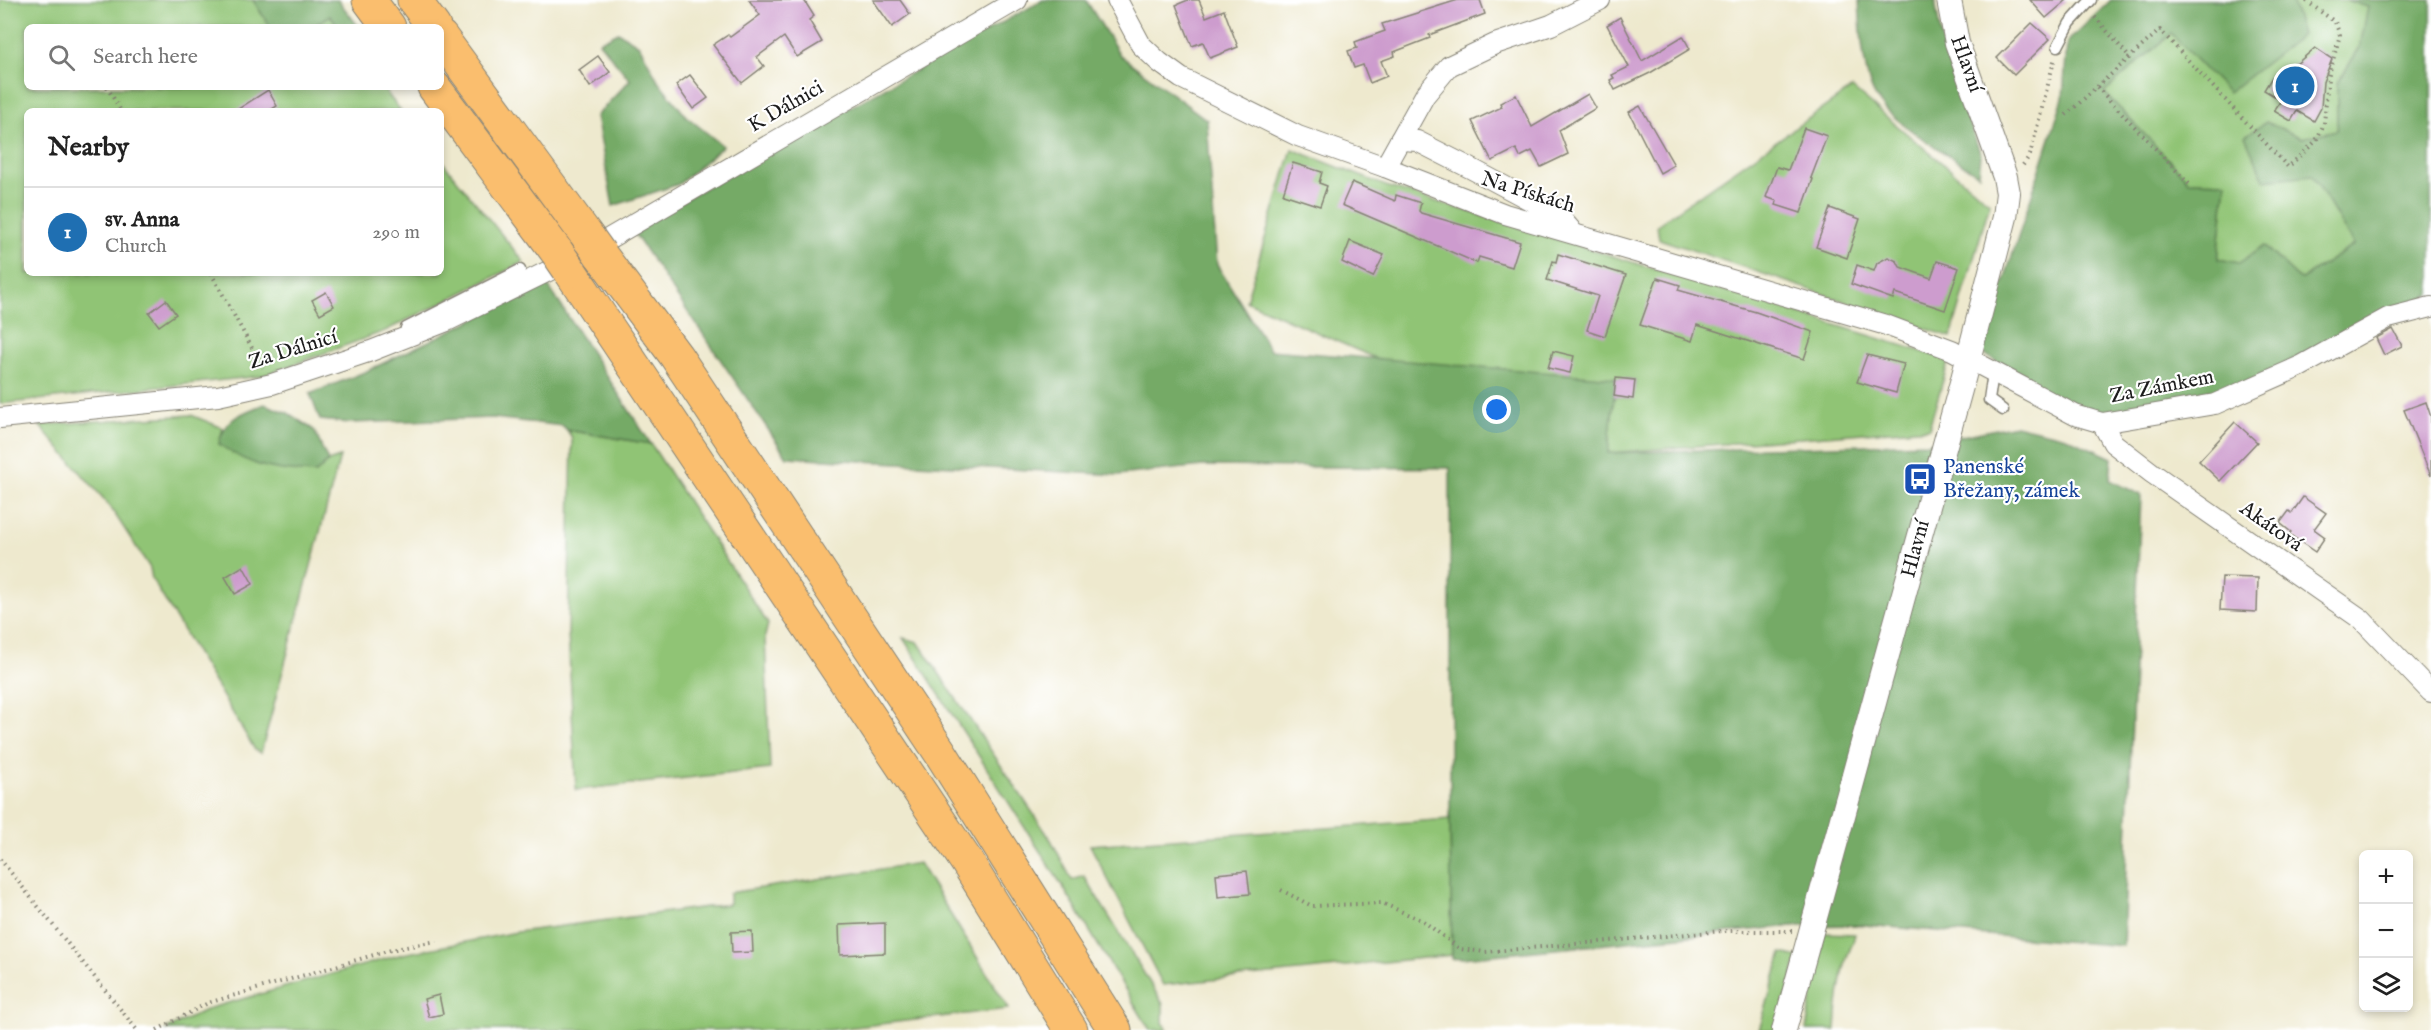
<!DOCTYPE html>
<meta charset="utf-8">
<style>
:root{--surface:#fff;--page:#f2f2f2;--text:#222;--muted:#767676;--line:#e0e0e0;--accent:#1f6fb2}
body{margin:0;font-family:"IM FELL English",serif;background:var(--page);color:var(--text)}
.controls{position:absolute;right:18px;bottom:18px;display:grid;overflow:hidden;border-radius:9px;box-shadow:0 3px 9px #0003}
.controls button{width:54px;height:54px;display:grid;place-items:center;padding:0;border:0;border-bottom:2px solid var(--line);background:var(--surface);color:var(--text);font:30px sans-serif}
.you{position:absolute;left:1497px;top:410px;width:21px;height:21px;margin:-15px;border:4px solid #fff;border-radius:50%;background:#1a73e8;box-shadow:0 0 0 9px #1a73e833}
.badge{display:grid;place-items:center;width:39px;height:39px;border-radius:50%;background:var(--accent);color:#fff;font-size:20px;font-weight:700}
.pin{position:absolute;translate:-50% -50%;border:3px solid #fff;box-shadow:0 2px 6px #0006}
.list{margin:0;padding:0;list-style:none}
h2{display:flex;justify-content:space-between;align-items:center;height:78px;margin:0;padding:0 24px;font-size:26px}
h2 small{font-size:20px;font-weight:400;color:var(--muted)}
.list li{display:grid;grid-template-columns:39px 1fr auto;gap:18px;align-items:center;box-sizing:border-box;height:90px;padding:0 24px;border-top:2px solid var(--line)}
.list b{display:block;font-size:22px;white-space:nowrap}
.list p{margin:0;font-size:20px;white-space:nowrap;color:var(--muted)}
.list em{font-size:20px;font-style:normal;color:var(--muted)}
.icon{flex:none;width:33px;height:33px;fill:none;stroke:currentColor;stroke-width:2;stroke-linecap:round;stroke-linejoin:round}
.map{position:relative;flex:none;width:2431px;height:1030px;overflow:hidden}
.search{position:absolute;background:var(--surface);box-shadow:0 3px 9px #0003;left:24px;top:24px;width:420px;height:66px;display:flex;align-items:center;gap:15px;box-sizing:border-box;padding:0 21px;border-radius:9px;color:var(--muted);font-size:22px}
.panel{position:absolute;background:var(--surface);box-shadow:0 3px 9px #0003;left:24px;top:108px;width:420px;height:168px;border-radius:9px}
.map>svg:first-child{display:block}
</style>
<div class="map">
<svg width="2431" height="1030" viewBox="0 0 2431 1030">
<rect width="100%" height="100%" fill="#fff"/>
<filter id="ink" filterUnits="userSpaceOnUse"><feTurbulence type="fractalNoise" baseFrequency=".0167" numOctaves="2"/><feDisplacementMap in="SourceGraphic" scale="12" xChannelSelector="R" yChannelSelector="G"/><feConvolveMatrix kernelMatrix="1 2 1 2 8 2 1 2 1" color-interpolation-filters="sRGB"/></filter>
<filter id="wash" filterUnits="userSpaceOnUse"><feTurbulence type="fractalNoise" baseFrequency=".008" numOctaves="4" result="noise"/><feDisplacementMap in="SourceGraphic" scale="24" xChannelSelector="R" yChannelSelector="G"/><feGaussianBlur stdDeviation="1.35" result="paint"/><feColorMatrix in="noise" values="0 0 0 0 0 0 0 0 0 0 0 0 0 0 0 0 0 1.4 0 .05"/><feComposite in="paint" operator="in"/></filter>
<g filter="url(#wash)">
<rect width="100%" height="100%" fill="#eee9ce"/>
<g fill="#90c475" stroke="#567048" stroke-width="1.5">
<path d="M0 0H253L270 27H27V87H382L401 111H27V273H441V160L524 262 385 331 262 376 0 404Z"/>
<path d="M2292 0H2346L2369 7 2360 47 2337 84V130L2302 138 2266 122 2264 180 2312 174 2354 245 2300 280 2264 246 2239 263 2218 259 2226 182 2189 181 2104 92 2171 34 2302 35Z"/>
<path d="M331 15 339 27H312Z"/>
<path d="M1852 88 1990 203 1951 337 1659 239 1657 225Z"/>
<path d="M1292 149 1386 186 1949 360 1929 428 1608 453 1614 396 1633 399 1635 380 1386 363 1246 301Z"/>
<path d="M191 415 223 428 219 444 316 473 328 461 340 457 261 753 255 750 152 579 150 568 109 505 39 425Z"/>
<path d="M567 430 651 444 768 624 765 636 770 769 576 790 568 633 572 438Z"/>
<path d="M903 638 918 642 1051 840 1072 880 1084 876 1163 1004V1022L1167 1030H1150L1061 884Z"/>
<path d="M1450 819 1452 955 1163 985 1090 845Z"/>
<path d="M919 863 1009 1009 829 1030H165L210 1008 403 954 517 932 729 904V893Z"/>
<path d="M1824 933 1855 934C1853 946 1849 949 1846 960 1840 984 1837 1005 1836 1030H1806Z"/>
<path d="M1782 953 1798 957 1778 1030H1759Z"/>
</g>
<g fill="#74aa66" stroke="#486341" stroke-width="1.5">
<path d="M253 0H338L359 27H339L330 15 312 27H270Z"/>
<path d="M1043 0H1086L1120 55 1207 120 1217 265 1270 350 1616 378 1608 453 1927 443 2016 425 2066 437 2112 458 2110 480 2141 495 2123 946 1864 925 1793 926 1452 959 1450 819V468L1203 466 1118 475 787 457 631 229Z"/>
<path d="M1859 0H1935L1943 48 1981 155 1979 175C1952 157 1890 122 1875 96 1863 76 1860 24 1859 0Z"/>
<path d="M2111 0H2292L2302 35 2228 93 2171 34 2104 92 2189 181 2226 182 2218 259 2239 263 2264 246 2300 280 2354 245 2312 175 2264 180 2245 136 2266 122 2302 138 2337 130V84L2360 47 2368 7 2346 0H2431V294L2237 387 2115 418 2076 411 1981 352 2063 98 2067 42Z"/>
<path d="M618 32 639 45 659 82 686 116 723 146 679 184 613 206 596 116 630 80 599 42Z"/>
<path d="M547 284 651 444 567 430 563 426 493 418 350 423 320 420 310 394 367 371Z"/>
<path d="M264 404 288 413 314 430 328 461 316 473C278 471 251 468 219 444 225 417 241 414 264 404Z"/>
</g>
<g id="blocks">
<g fill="#cd9cce">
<path d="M749 0H804L814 16 809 20 822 42 797 57 784 37 757 57 764 66 742 83 713 45 728 35 730 37 760 15Z"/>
<path d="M873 0H900L910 14 892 27Z"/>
<path d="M1188 0H1199L1206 17 1224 10 1238 47 1210 58 1203 42 1192 46 1176 5Z"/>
<path d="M1458 0H1480L1485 14 1429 35 1430 38 1394 52 1395 56 1381 61 1387 76 1370 83 1363 65 1354 68 1348 51 1357 48 1355 42 1385 31 1382 24Z"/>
<path d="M2030 0H2067L2046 18Z"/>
<path d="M1620 17 1642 61 1683 36 1690 49 1650 73 1615 90 1610 80 1614 78 1612 75 1629 67 1607 25Z"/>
<path d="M2032 23 2050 39 2014 75 1997 58Z"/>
<path d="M2315 48 2332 59 2323 82 2321 108 2314 121 2297 111 2291 121 2274 111 2281 100 2264 90 2272 77 2295 65Z"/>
<path d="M598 56 610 72 590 87 579 70Z"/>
<path d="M690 75 708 98 693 109 676 85Z"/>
<path d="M268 90 277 106 269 111H235Z"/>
<path d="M1588 94 1596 108 1559 130 1568 154 1541 167 1532 151 1520 157 1516 149 1492 161 1472 121 1502 107 1500 103 1516 95 1532 127Z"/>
<path d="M1640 106 1674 165 1660 173 1629 112Z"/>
<path d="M1804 128 1827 136 1811 178 1813 179 1801 213 1776 205 1777 201 1766 197 1777 167 1788 170Z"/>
<path d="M1293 163 1322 172 1319 183 1327 186 1320 206 1283 194Z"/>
<path d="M1352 182 1395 201 1396 195 1421 203 1419 211 1421 213 1520 242 1512 267 1479 257 1477 263 1342 205Z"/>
<path d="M1830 208 1860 219 1847 258 1816 247Z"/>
<path d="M1350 241 1384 255 1373 277 1342 262Z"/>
<path d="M1558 254 1626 275 1605 336 1587 330 1598 296 1547 280 1553 261 1556 262Z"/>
<path d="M1888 257 1897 261 1900 267 1931 278 1937 261 1959 268 1945 310 1895 293 1893 299 1851 284 1857 265 1874 271 1877 263Z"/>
<path d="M1657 278 1680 285 1678 290 1756 312 1813 332 1804 359 1697 325 1692 341 1640 325Z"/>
<path d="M326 292 334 306 320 314 312 300Z"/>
<path d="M166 300 176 314 159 326 149 313Z"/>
<path d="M2393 329 2402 346 2384 355 2376 338Z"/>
<path d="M1553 351 1574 356 1570 373 1548 368Z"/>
<path d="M1867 355 1904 364 1896 393 1857 382Z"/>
<path d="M1616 378 1635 380 1633 399 1614 396Z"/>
<path d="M2426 402 2431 417V476L2404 410Z"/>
<path d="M2235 422 2257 442 2220 481 2199 461Z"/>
<path d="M2303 497 2326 513 2314 529 2325 537 2315 552 2289 534 2291 532 2280 523 2289 511 2292 513Z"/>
<path d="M243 566 253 584 235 594 225 577Z"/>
<path d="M2222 577 2258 578 2257 612 2220 610Z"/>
<path d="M1247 871 1250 894 1218 897 1216 874Z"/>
<path d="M885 923V953L840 955 839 925Z"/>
<path d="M752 931 753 952 732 953 731 932Z"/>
<path d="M439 995 443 1014 429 1017 424 999Z"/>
</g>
</g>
</g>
<g filter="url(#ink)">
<use href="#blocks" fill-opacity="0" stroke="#858275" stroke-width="1.5"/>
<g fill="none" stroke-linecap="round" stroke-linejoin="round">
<defs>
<g id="service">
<path d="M2058 46 2070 23 2091 0"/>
<path d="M406 328 520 270"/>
<path d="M1993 373 1989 400 2003 410"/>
</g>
<g id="minor">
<path d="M1117 0 1141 45 1159 62 1181 78 1298 136 1385 167 1505 214 1886 325 1952 350 2075 415 2102 423 2215 404 2301 366 2388 318 2431 307"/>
<path d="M1400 140 1417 141 1472 169 1558 215 1571 230"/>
<path d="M1385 167 1425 95 1449 66 1495 44 1551 25 1600 0"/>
<path d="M0 418 218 396 272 384 371 351 447 321 579 256 1017 0"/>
<path d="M2102 423 2113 443 2152 473 2361 619 2431 692"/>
</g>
<path id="tertiary" d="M1784 1030 1963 379 2005 217 2008 193 2005 177 1957 43 1949 0"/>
<g id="motorway">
<path d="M369 0 389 27"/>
<path d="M414 0 434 27"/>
<path d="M441 37 590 240"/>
<path d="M434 87 557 252"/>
<path d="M600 254 676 356 940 752 1115 1030"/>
<path d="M570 271 967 862 1071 1030"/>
</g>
</defs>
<use href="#service" stroke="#858275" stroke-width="13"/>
<use href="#minor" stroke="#858275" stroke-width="22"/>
<use href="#tertiary" stroke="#858275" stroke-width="26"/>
<use href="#motorway" stroke="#858275" stroke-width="35"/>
<g stroke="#858275" stroke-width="4" stroke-dasharray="1.5 4.5" stroke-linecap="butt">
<path d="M2095 17 2130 58"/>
<path d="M107 87 121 111"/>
<path d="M2097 87 2190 185"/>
<path d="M2066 115 2160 30 2288 167 2316 141 2324 124 2328 78 2340 35 2335 22 2305 0"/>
<path d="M2023 165 2030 155 2055 57"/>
<path d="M211 273 263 368"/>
<path d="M0 859 137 1030"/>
<path d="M1281 890 1312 906 1382 903 1423 921 1460 949 1485 952 1722 931H1792"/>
<path d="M157 1030 208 1003 391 950 436 941"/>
</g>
<use href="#service" stroke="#fff" stroke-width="10"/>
<use href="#minor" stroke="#fff" stroke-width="20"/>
<use href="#tertiary" stroke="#fff" stroke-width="24"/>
<use href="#motorway" stroke="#fabe6e" stroke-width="33"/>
<defs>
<g id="motorway-bridge">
<path d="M590 240 600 254"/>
<path d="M557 252 570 271"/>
</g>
</defs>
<use href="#motorway-bridge" stroke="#858275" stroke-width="35" stroke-linecap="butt"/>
<use href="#motorway-bridge" stroke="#fabe6e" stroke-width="33"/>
</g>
</g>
<defs>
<symbol id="bus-square" viewBox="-11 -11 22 22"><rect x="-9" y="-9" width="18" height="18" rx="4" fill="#1a4fb4" stroke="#fff"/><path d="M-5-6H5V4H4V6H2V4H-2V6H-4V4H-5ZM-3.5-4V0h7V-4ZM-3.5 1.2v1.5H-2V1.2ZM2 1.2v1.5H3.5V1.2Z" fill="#fff"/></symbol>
</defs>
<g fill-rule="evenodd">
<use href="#bus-square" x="1901" y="460" width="38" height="38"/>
</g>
<g text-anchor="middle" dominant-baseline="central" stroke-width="4.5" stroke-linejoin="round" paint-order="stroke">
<g font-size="21" fill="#1c1c1c" stroke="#fff">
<text transform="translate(1966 64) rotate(70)">Hlavní</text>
<text transform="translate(786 107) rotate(-30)">K Dálnici</text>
<text transform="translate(1528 193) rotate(17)">Na Pískách</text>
<text transform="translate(293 350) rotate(-17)">Za Dálnicí</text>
<text transform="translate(2162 387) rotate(-11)">Za Zámkem</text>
<text transform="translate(2271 527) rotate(35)">Akátová</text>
<text transform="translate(1916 549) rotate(-75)">Hlavní</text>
</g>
<g font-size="21" fill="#164399" stroke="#fff" text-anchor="start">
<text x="1943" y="467">Panenské<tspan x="1943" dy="24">Břežany, zámek</tspan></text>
</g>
</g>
</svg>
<div class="controls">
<button>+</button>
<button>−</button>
<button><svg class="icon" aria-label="layers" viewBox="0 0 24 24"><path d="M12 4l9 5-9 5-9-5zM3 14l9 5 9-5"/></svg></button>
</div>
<div class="you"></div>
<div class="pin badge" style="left:2295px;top:86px">1</div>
<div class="search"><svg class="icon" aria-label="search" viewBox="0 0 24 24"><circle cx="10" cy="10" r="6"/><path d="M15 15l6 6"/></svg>Search here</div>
<section class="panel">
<h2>Nearby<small></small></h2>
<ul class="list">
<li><span class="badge">1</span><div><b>sv. Anna</b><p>Church</p></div><em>290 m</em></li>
</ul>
</section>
</div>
